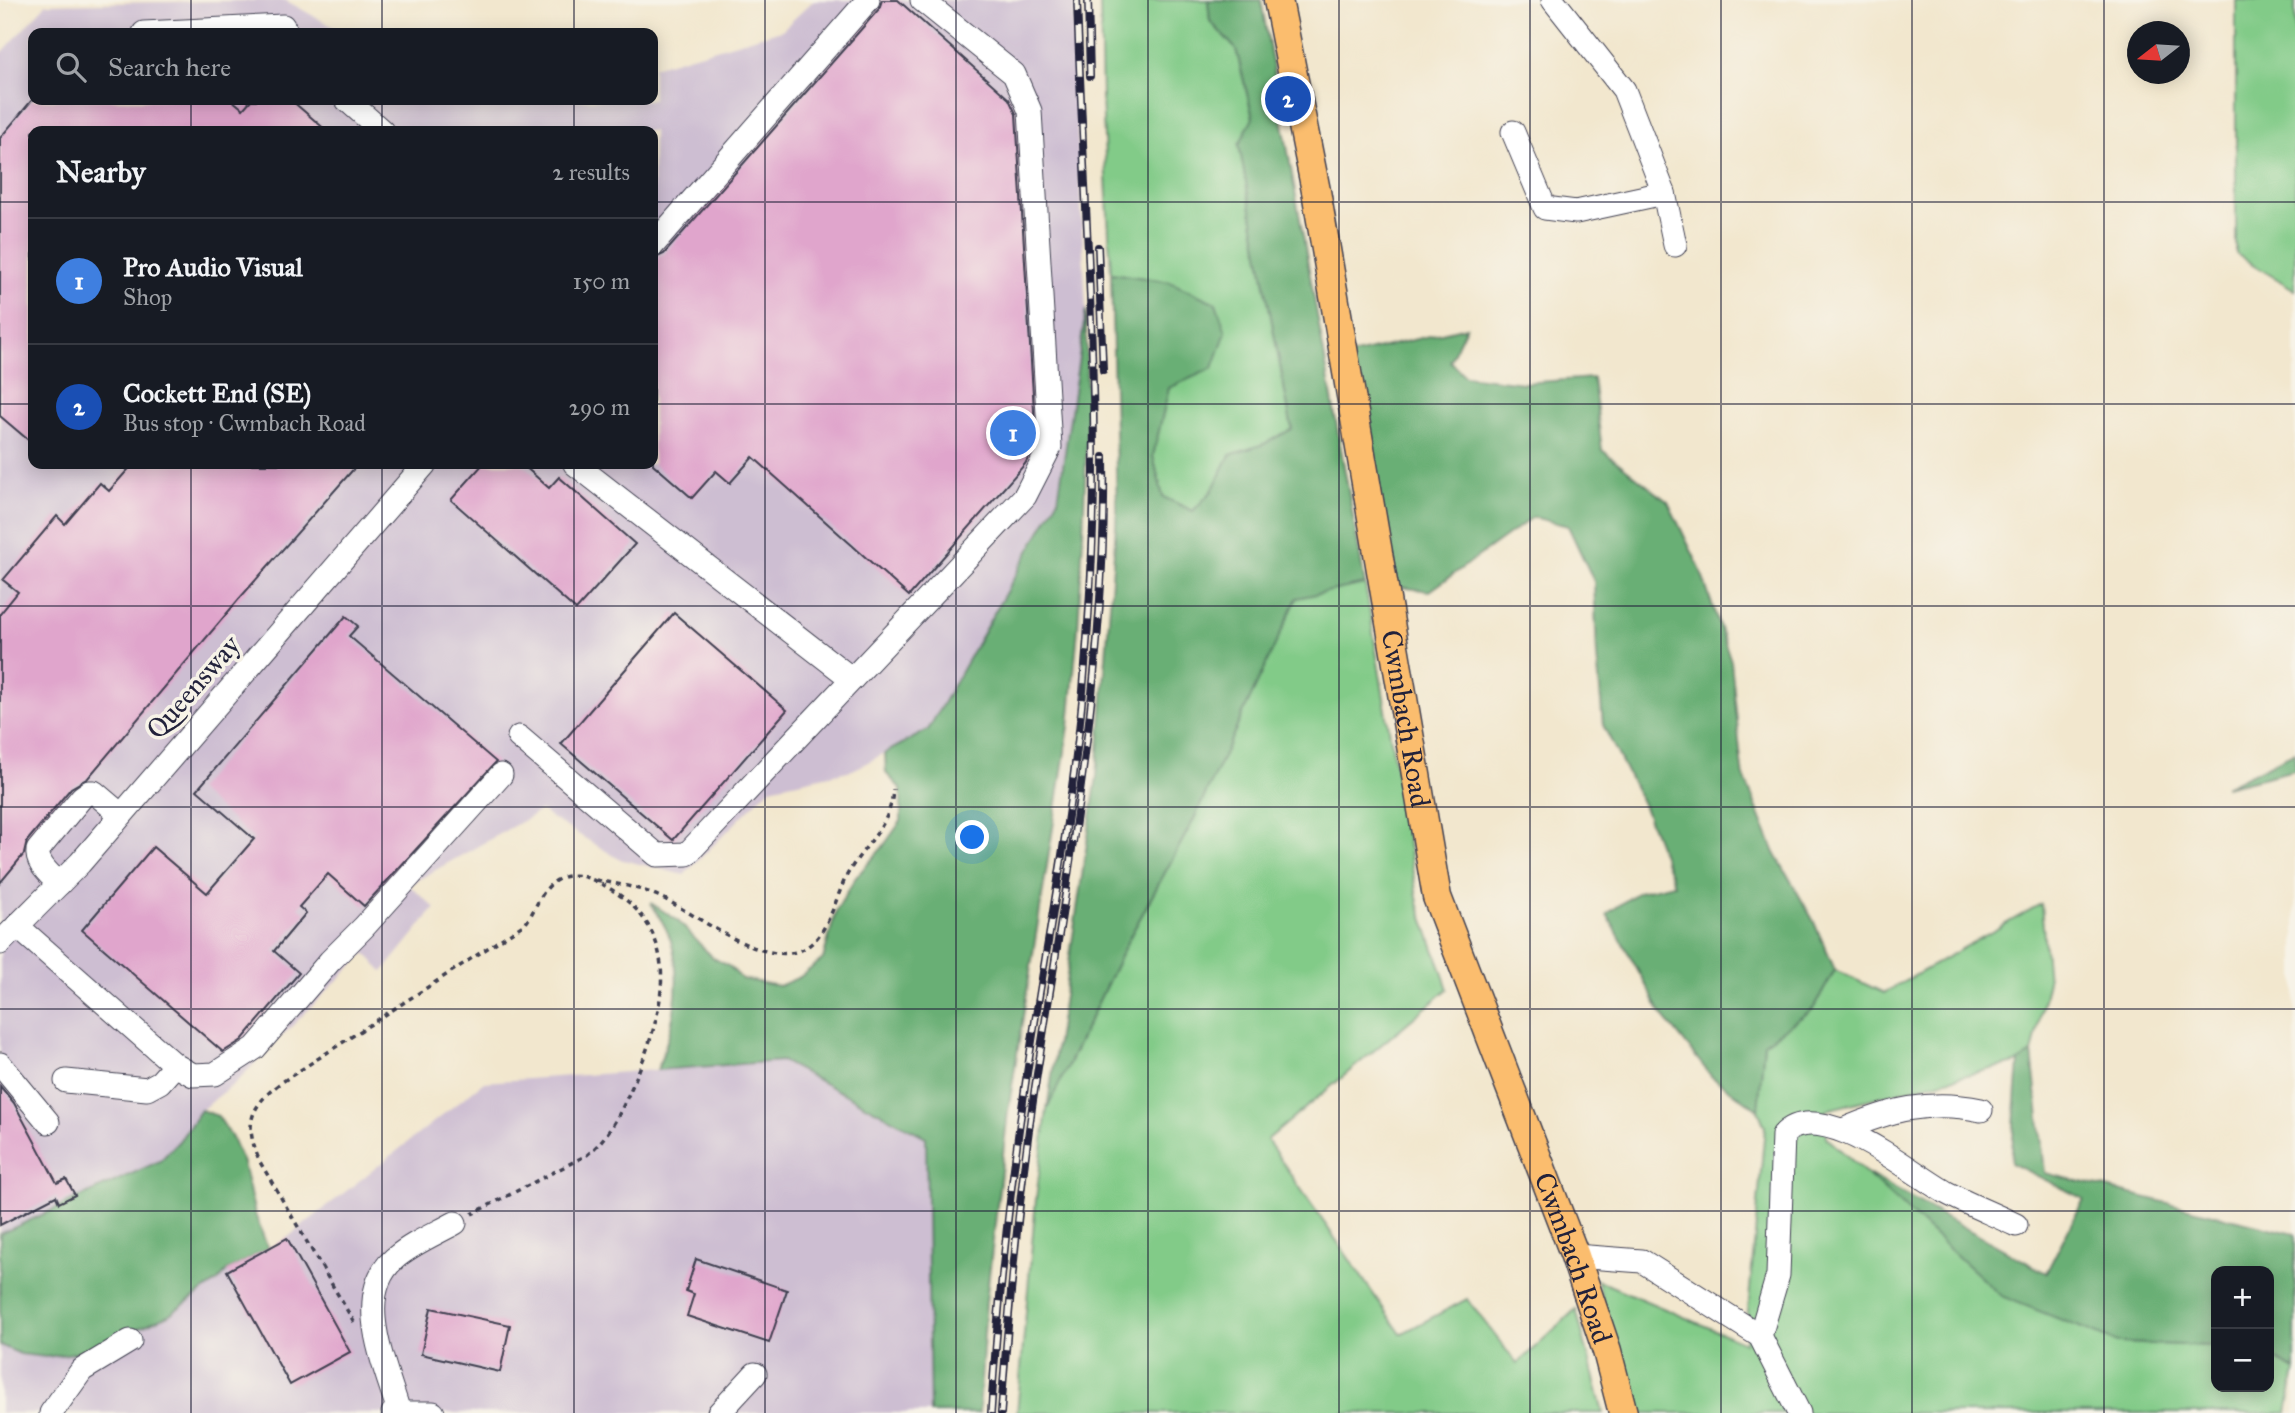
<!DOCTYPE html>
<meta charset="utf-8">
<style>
:root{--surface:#171b24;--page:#242831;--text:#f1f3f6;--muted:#9ea1a6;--line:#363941;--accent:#2563eb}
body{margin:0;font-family:"IM FELL Great Primer",serif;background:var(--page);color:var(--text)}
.controls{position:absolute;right:21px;bottom:21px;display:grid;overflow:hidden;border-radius:14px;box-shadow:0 4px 18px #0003}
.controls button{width:63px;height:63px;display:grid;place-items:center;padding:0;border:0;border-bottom:2px solid var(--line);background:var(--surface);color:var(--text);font:35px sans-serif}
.compass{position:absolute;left:2127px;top:21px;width:63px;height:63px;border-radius:50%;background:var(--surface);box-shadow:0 4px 18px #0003;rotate:253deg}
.you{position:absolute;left:973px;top:838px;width:24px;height:24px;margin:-18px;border:5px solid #fff;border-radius:50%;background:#1a73e8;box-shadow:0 0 0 10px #1a73e833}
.badge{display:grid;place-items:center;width:46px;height:46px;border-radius:50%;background:var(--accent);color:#fff;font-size:23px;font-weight:700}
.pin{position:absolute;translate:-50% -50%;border:4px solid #fff;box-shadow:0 2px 7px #0006}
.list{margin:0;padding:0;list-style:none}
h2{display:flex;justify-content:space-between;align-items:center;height:91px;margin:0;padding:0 28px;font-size:30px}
h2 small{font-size:23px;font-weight:400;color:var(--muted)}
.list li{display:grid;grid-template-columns:46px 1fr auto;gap:21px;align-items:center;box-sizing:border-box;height:126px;padding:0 28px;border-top:2px solid var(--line)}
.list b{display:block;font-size:26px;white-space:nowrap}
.list p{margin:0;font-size:23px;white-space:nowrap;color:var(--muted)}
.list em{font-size:23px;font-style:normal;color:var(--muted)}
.icon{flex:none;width:38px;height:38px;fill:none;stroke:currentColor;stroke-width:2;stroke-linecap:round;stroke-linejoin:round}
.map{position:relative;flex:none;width:2295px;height:1413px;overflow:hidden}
.search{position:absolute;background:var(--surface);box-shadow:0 4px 18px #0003;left:28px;top:28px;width:630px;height:77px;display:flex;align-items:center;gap:18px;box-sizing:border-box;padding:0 24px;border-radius:14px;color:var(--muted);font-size:26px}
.panel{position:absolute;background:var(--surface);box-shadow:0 4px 18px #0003;left:28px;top:126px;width:630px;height:343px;border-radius:14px}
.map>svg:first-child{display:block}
</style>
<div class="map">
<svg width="2295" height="1413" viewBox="0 0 2295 1413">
<rect width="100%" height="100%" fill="#f7f3e8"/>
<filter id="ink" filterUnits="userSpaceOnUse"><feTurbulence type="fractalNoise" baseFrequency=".0143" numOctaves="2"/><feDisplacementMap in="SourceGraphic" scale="14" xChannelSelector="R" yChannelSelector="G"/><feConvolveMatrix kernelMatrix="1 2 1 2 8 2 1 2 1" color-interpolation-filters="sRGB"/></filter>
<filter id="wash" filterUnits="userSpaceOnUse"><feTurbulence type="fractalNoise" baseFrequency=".00686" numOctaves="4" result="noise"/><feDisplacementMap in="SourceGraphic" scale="28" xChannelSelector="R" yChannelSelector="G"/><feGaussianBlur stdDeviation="1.57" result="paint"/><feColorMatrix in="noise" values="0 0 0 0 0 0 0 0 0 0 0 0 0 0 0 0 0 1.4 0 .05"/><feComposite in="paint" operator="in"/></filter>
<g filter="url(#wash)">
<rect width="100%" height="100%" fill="#f2e7ce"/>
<g fill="#cdbed2" fill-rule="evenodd">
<path d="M285 0 344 33H33V100H653V67L782 30 814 0H1075L1074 62 1086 310 1058 500 928 730 853 770 770 788 684 875 619 859 540 811 409 885 435 908 383 972 365 953 234 1084 201 1110 179 1141 160 1161 0 1234V55L46 4ZM33 131H653V464H33Z"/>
<path d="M782 1061 926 1137 930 1413H0V1345L20 1354 168 1315 218 1281 227 1271 287 1238 484 1082Z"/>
</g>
<g fill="#82cb88" stroke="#527662" stroke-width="2">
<path d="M1100 0H1208L1210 21 1236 49 1253 118 1239 145 1292 430 1264 444 1230 455 1212 491 1193 511 1163 497 1153 456 1169 387 1213 368 1170 282 1111 273 1102 99Z"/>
<path d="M2236 0H2295V290L2236 254Z"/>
<path d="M1365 584 1418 903 1448 989 1267 1140 1401 1334 1467 1299 1517 1364 1576 1309 1603 1413H1017L1036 1199 1047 1109 1127 942 1193 821 1297 597Z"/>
<path d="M2041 904 2048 981 2032 1053 2019 1062 1826 1110V1137L2002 1296 2120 1343 2216 1346V1387H2269V1356L2295 1370 2287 1413H1635L1597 1280 1745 1343 1765 1127 1758 1110 1764 1043 1813 1009 1835 970 1884 993Z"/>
</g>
<g fill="#69af74" stroke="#466858" stroke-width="2">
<path d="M1208 0H1261L1365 584 1297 598 1193 821 1127 942 1047 1109 1097 776 1117 512 1111 273 1170 282 1216 303 1226 332 1213 368 1169 388 1153 456 1163 497 1193 511 1212 491 1230 455 1264 444 1292 429 1239 145 1253 117 1236 49 1210 21Z"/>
<path d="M1086 310 1087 429 1083 537 1078 629 1069 727 1008 1111 986 1302 979 1413H930L926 1137 782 1061 657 1070C673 1030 684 984 671 941 667 927 658 915 651 903L677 920 712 957 730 967 742 979 779 986 800 977 823 959 836 911 856 877 882 848 901 821V789L886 773 885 753 928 730 1058 500Z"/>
<path d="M1466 327 1450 361 1465 376 1523 383 1593 378 1602 450 1668 502 1700 569 1731 661 1742 771 1775 853 1813 920 1835 970 1813 1009 1764 1043 1758 1110 1712 1077 1661 1013 1607 914 1638 892 1674 884 1642 802 1603 725 1597 656 1594 581 1568 526 1533 517 1430 591 1391 586 1351 355Z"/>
<path d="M2295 752V770L2225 787Z"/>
<path d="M2032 1053 2045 1173 2295 1234V1370L2269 1356V1271H2216V1346L2120 1343 2001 1296 1865 1172 2046 1273 2084 1199 2011 1163 2019 1062Z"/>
<path d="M201 1110 218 1116 231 1136 243 1163 255 1214 268 1249 227 1271 218 1281 168 1315 108 1342 74 1353 46 1357 20 1354 0 1345V1234L160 1161 179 1141Z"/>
</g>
<g id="blocks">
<g fill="#e0a5cc">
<path d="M882 0H898L1009 99 1016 114 1036 444 1025 464 909 596 753 457 730 483 716 471 692 498 653 464V259L664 254 879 9Z"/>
<path d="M32 100H232L243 109 251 100H291L327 131H33V444L0 416V138Z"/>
<path d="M133 464H358L239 599 88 778 71 788 27 841 24 854 0 883V614L18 592 3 580 57 516 65 524 100 483 109 491Z"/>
<path d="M483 464H522L549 488 559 477 635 544 576 610 451 500Z"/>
<path d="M674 613 787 710 673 840 561 744Z"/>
<path d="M346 616 358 626 349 636 496 762 364 906 328 874 299 907 306 913 274 951 299 973 242 1040 223 1052 82 930 153 847 207 893 254 839 197 790Z"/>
<path d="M0 1086 14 1103 57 1183 66 1179 75 1195 59 1203 56 1196 0 1225Z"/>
<path d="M287 1238 350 1352 290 1385 227 1271Z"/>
<path d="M696 1259 787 1290 769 1343 687 1316 694 1294 686 1291Z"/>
<path d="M431 1308 510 1325 500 1372 421 1354Z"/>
</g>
</g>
</g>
<g filter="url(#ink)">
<use href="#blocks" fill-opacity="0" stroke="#414051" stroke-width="2"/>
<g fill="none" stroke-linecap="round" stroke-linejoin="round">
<defs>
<g id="minor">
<path d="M1553 0 1624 90 1664 193 1675 245"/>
<path d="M144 33 283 26 287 33"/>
<path d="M347 100 382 131"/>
<path d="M1513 132 1545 208 1576 212 1664 193"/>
<path d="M653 245 868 0"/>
<path d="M575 464 852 679"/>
<path d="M519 737 657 855 687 854 1025 496 1050 447 1030 111 1014 74 922 0"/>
<path d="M59 884C50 874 36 864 38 850L82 797 89 792H94L121 815"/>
<path d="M17 926 175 1065 193 1075 215 1074 255 1048 330 961 364 927 501 775"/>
<path d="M0 943 80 863 425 464"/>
<path d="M0 1064 48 1122"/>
<path d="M66 1081 147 1089 160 1082 175 1065"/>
<path d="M1843 1130C1889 1110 1930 1099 1981 1110"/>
<path d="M1575 1256 1642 1261 1760 1336 1799 1413"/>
<path d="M1760 1336 1778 1275 1783 1135C1820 1095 1912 1174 1947 1193 1970 1205 1993 1214 2016 1225"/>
<path d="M399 1412C386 1367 352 1296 394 1259 411 1244 435 1234 455 1223"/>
<path d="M51 1413 82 1370 130 1341"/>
<path d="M393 1413H433"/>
<path d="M719 1413 755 1374"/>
</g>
<g id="major">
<path id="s1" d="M1278 0 1316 191 1437 897 1575 1256 1607 1351 1623 1413"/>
</g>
</defs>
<use href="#minor" stroke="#414051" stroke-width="25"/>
<use href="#major" stroke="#414051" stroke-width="31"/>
<g stroke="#414051" stroke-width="3.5" stroke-dasharray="5 5" stroke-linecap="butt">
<path d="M596 880C618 884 638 887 658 896 696 912 773 979 812 943 830 927 836 897 846 877 863 844 891 829 893 789"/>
<path d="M354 1322 260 1162C244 1125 249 1108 279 1084L526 923C536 909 541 889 557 880 574 870 591 878 607 887 686 932 664 1011 635 1080 622 1109 612 1134 587 1155L472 1214"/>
</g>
<use href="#minor" stroke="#fff" stroke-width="23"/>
<use href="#major" stroke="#fbbd6e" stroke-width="28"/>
<defs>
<g id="rail">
<path d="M1088 0 1090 76"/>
<path d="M1098 247 1103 370"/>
<path d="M991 1413C998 1304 1009 1195 1025 1087 1044 955 1071 824 1083 691 1089 618 1094 544 1094 471 1094 314 1082 157 1077 0"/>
<path d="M1001 1413C1009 1304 1019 1195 1035 1087 1067 878 1107 670 1104 457"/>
</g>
</defs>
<use href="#rail" stroke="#22223b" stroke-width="8"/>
<use href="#rail" stroke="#f7f3e8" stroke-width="5" stroke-dasharray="16" stroke-linecap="butt"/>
</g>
</g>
<path fill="none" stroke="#22223b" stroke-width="2" stroke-opacity="0.55" d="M191 0V33M382 0V33M574 0V33M765 0V1413M956 0V1413M1148 0V1413M1339 0V1413M1530 0V1413M1721 0V1413M1912 0V1413M2104 0V1413M191 100V131M382 100V131M574 100V131M0 202H33M653 202H2295M0 404H33M653 404H2295M191 464V1413M382 464V1413M574 464V1413M0 606H2295M0 807H2295M0 1009H2295M0 1211H2295"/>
<g text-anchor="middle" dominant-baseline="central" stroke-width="7" stroke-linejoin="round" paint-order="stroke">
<g font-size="28" fill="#22223b" stroke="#f7f3e8">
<text transform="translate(193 687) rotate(-49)">Queensway</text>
<text stroke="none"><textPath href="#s1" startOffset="730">Cwmbach Road</textPath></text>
<text stroke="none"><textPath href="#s1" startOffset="1297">Cwmbach Road</textPath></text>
</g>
</g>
</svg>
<div class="controls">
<button>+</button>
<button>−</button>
</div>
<svg class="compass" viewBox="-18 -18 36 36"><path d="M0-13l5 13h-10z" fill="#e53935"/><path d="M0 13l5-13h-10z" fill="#9ea1a6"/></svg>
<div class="you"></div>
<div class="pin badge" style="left:1013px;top:433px;background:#3f7fe0">1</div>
<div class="pin badge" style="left:1288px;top:99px;background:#1a4fb4">2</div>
<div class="search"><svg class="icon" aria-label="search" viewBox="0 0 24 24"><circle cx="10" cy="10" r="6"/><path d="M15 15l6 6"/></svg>Search here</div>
<section class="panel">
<h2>Nearby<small>2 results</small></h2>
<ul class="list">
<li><span class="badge" style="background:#3f7fe0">1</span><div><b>Pro Audio Visual</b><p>Shop</p></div><em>150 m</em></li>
<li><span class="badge" style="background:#1a4fb4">2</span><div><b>Cockett End (SE)</b><p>Bus stop · Cwmbach Road</p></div><em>290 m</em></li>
</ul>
</section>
</div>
